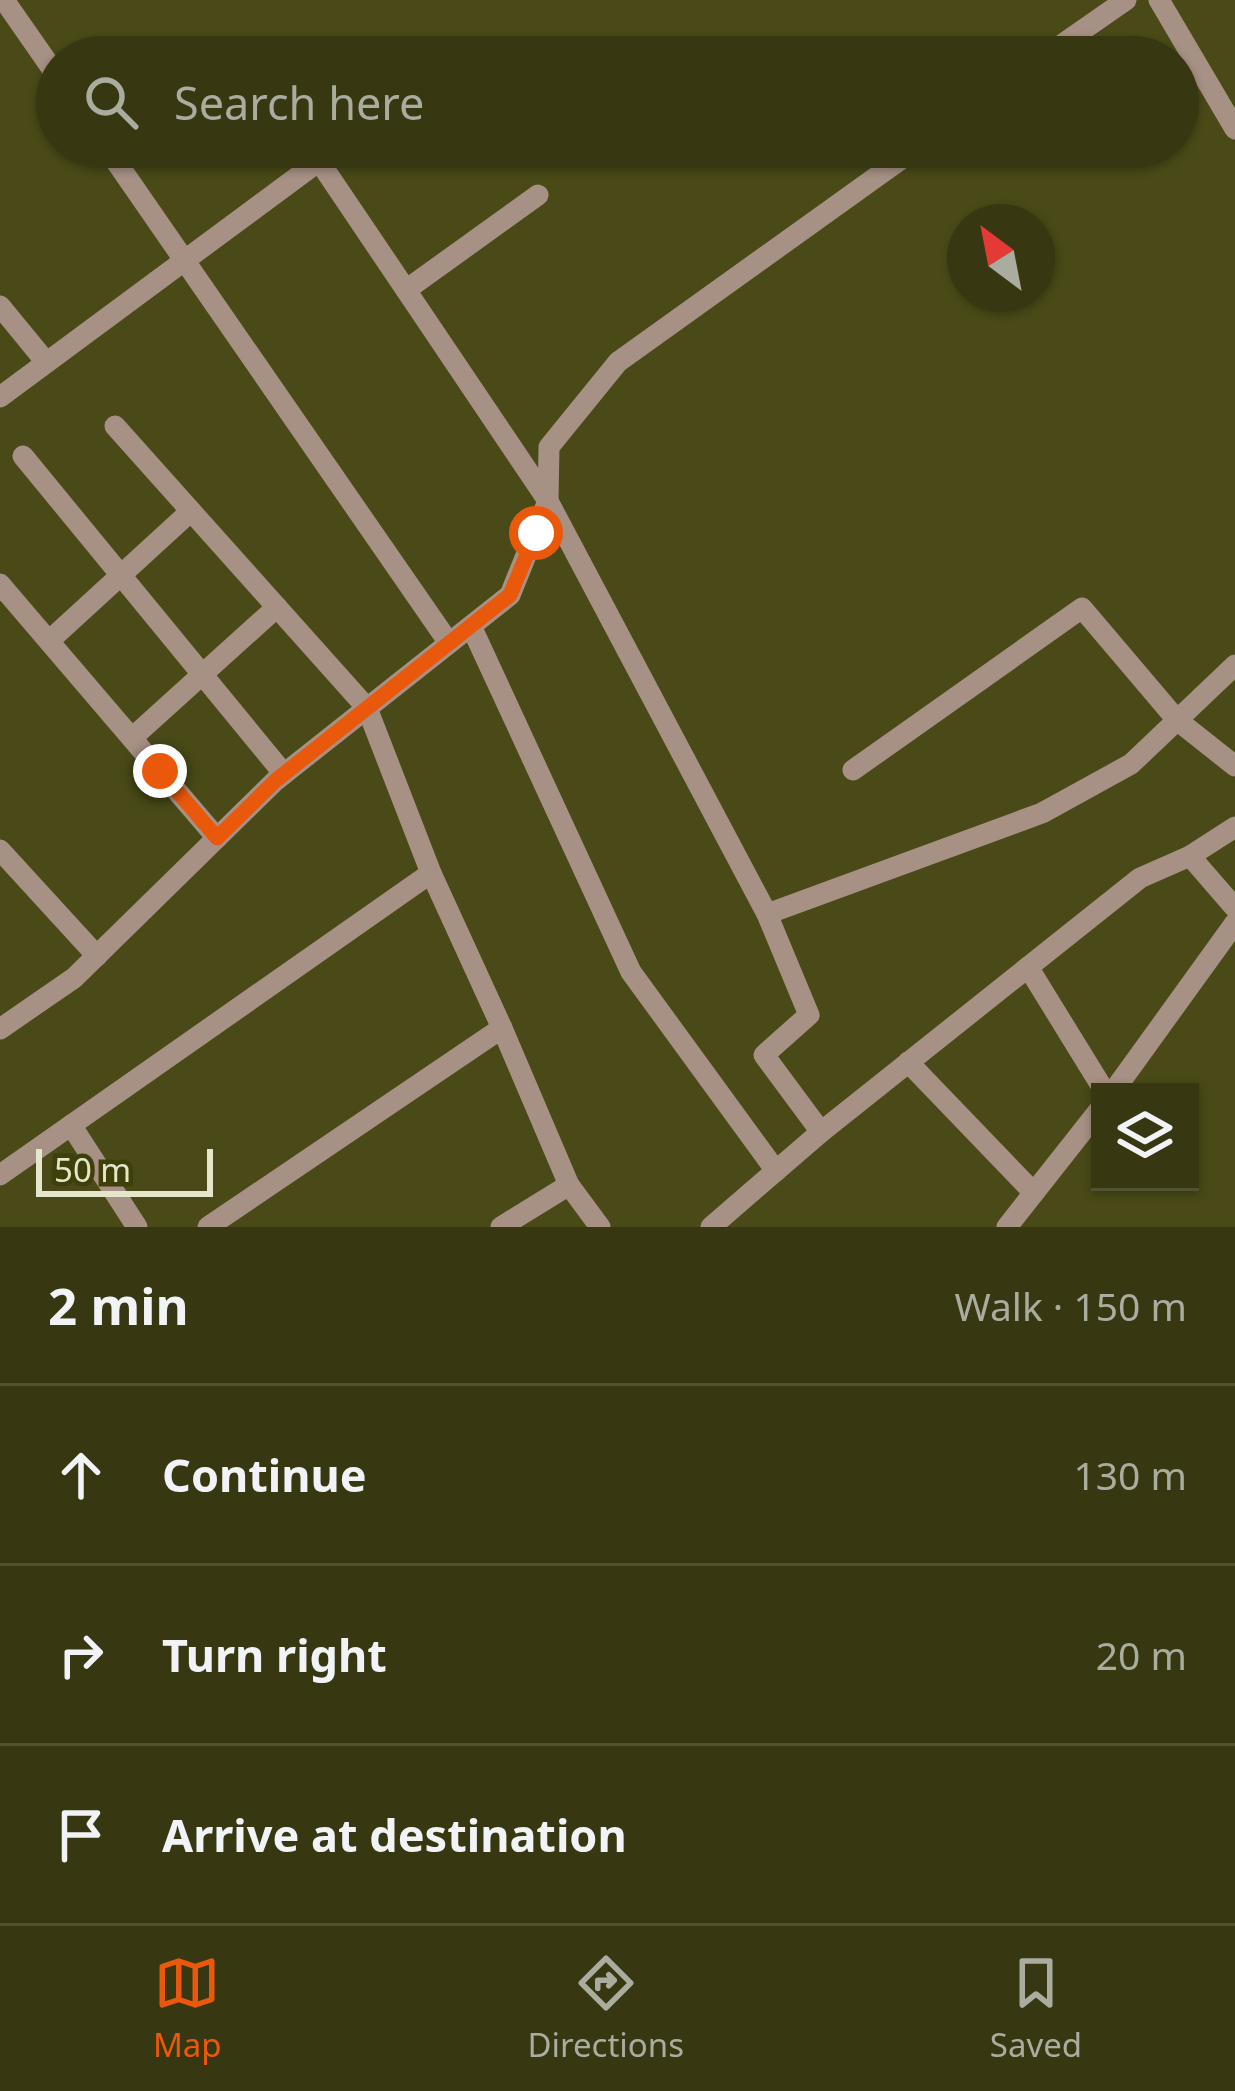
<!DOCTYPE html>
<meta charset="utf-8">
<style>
:root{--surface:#373811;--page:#3e3f1a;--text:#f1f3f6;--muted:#aaac9f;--line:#515231;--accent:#ea580c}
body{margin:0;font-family:"Noto Sans",sans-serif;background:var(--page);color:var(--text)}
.controls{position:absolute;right:36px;bottom:36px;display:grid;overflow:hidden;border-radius:0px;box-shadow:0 3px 9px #0004}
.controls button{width:108px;height:108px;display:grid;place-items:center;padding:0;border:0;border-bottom:3px solid var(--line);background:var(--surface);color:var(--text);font:60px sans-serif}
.compass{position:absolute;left:947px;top:204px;width:108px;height:108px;border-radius:50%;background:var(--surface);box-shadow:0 3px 9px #0004;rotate:328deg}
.scale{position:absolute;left:36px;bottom:30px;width:177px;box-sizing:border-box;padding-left:12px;border:6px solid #e5e7cc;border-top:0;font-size:33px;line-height:42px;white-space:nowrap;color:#e5e7cc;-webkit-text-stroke:9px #3e3f09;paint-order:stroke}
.stop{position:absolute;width:36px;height:36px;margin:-27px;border:9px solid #ea580c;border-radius:50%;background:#fff}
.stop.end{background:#ea580c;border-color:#fff;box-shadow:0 3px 12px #0008}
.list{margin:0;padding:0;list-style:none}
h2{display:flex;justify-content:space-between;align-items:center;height:156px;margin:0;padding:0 48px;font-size:51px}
h2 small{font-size:39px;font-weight:400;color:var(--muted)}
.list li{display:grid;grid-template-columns:78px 1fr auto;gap:36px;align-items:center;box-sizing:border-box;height:180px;padding:0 48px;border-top:3px solid var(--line)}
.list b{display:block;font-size:45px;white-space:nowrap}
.list em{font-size:39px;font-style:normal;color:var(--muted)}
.icon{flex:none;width:66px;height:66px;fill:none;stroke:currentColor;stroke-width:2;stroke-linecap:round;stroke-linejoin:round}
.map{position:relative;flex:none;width:1235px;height:1227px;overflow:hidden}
.search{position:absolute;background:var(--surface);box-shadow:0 3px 9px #0004;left:36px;right:36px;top:36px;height:132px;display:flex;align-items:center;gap:30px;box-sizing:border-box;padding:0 42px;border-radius:66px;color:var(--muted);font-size:45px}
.sheet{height:696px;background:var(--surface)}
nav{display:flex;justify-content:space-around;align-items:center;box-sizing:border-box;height:168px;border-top:3px solid var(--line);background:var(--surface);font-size:33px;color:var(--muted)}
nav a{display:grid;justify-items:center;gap:6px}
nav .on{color:var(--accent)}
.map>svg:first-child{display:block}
</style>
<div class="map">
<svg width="1235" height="1227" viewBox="0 0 1235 1227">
<rect width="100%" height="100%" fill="#494a17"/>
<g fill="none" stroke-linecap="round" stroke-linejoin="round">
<g stroke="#a79084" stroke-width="21">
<path d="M4 0 57 76"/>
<path d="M1159 0 1235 129"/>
<path d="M1044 57 1126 0"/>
<path d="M106 147 449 643"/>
<path d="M319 161 344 147"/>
<path d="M538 195 406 290 548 501 767 914 1042 813 1131 764 1235 665"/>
<path d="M0 306 46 362"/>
<path d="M0 397 319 161 406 290"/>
<path d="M23 456 284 774"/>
<path d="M0 584 217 838"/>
<path d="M471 626 631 972 776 1171"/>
<path d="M49 641 191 511"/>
<path d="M132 738 277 607"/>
<path d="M853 770 1082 608 1177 720 1235 766"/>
<path d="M0 850 97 956"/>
<path d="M1190 856 1235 827"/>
<path d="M431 873 502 1028"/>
<path d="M1028 967 1105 1092"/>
<path d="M0 1029 74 978 275 781 510 595 548 501 549 447 618 362 918 147"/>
<path d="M908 1062 1034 1193"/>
<path d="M1113 1092 1235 923"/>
<path d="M71 1125 137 1227"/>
<path d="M821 1132 1140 878 1190 856 1235 908"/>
<path d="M0 1175 431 873 367 708 115 426"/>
<path d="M208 1227 502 1028 569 1185 600 1227"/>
<path d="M501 1227 569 1185"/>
<path d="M711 1227 821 1132 764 1055 809 1015 767 914"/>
<path d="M1007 1227 1100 1109"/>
</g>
</g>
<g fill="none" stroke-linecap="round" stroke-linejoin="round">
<path stroke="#ea580c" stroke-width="15" d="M160 771 217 838 275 781 510 595 536 533"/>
</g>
</svg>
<div class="controls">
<button><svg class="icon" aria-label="layers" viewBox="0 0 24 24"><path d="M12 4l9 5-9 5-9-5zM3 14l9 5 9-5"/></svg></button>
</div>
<svg class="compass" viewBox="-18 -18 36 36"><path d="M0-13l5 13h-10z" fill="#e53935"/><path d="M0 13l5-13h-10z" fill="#aaac9f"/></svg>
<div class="scale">50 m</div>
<div class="stop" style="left:536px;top:533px"></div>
<div class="stop end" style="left:160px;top:771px"></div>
<div class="search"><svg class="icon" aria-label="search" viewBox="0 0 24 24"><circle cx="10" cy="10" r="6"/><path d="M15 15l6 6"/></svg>Search here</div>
</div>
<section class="sheet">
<h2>2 min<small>Walk · 150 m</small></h2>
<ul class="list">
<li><svg class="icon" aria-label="ahead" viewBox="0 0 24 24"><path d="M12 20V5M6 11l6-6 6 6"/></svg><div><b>Continue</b></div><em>130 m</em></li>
<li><svg class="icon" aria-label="right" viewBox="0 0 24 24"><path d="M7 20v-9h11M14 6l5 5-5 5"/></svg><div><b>Turn right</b></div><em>20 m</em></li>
<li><svg class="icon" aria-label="arrive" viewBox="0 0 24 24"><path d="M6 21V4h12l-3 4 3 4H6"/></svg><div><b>Arrive at destination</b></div></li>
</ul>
</section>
<nav>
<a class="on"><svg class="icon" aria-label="map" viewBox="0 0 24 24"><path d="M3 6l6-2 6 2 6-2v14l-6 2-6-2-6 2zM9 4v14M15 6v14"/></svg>Map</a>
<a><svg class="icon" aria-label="directions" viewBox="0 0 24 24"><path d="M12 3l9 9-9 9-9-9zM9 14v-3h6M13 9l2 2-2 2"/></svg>Directions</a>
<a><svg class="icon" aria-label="saved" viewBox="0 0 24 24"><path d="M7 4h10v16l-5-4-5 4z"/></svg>Saved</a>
</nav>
